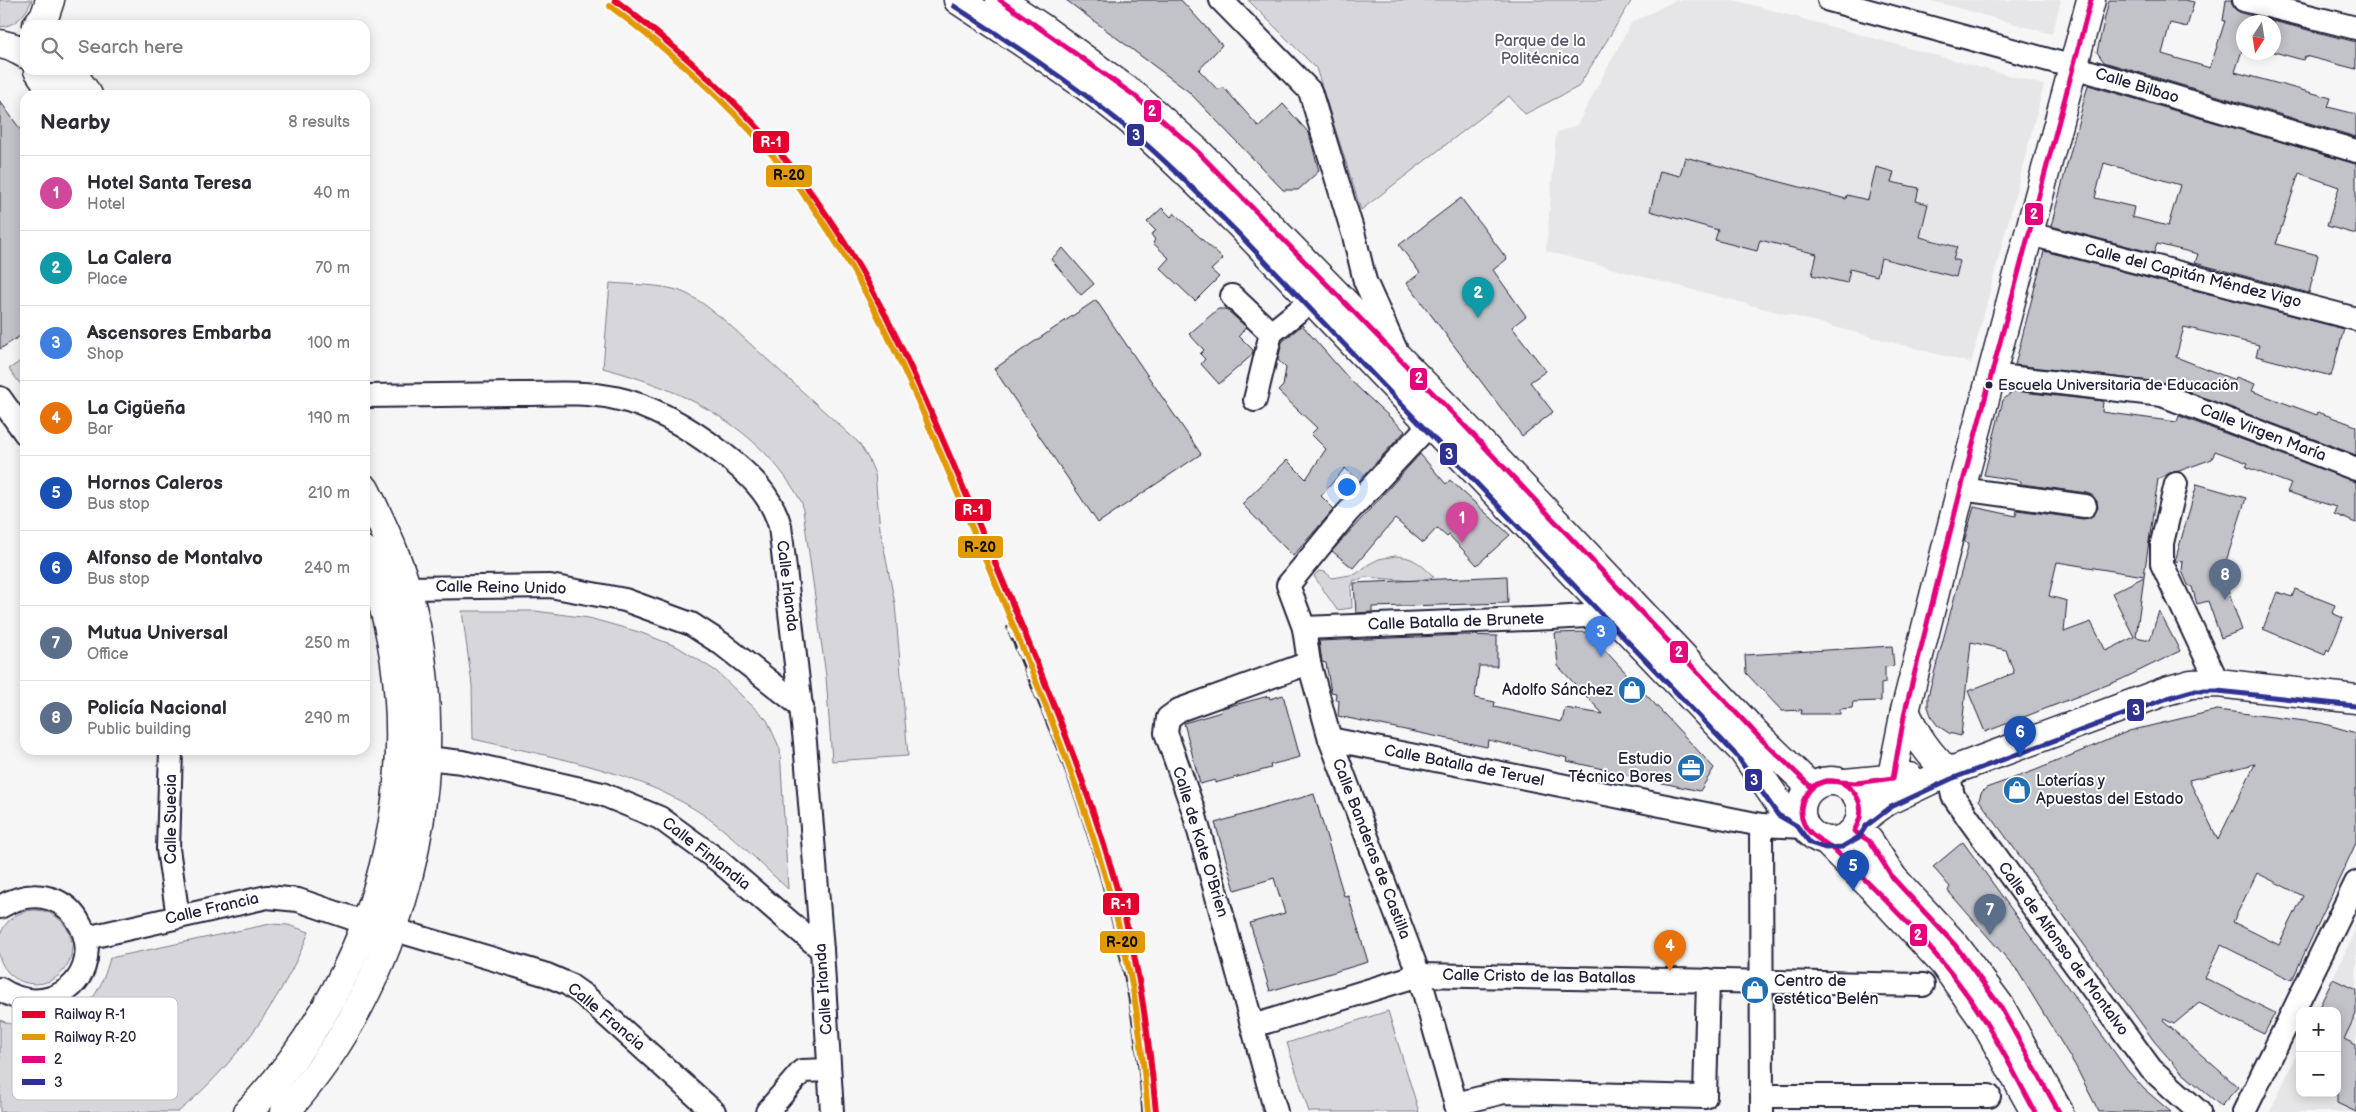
<!DOCTYPE html>
<meta charset="utf-8">
<style>
:root{--surface:#fff;--page:#f7f7f7;--text:#2b2b33;--muted:#7c7c81;--line:#e1e1e2;--accent:#111827}
body{margin:0;font-family:"Balsamiq Sans",sans-serif;background:var(--page);color:var(--text)}
.controls{position:absolute;right:15px;bottom:15px;display:grid;overflow:hidden;border-radius:10px;box-shadow:0 2px 12px #0003}
.controls button{width:45px;height:45px;display:grid;place-items:center;padding:0;border:0;border-bottom:1px solid var(--line);background:var(--surface);color:var(--text);font:25px sans-serif}
.compass{position:absolute;left:2236px;top:15px;width:45px;height:45px;border-radius:50%;background:var(--surface);box-shadow:0 2px 12px #0003;rotate:192deg}
.you{position:absolute;left:1346px;top:486px;width:18px;height:18px;margin:-12px;border:4px solid #fff;border-radius:50%;background:#1a73e8;box-shadow:0 0 0 8px #1a73e833}
.badge{display:grid;place-items:center;width:32px;height:32px;border-radius:50%;background:var(--accent);color:#fff;font-size:16px;font-weight:700}
.pin{position:absolute;translate:-50% -41px;filter:drop-shadow(0 1px 2px #0008)}
.pin::after{content:'';position:absolute;top:26px;width:18px;height:15px;background:inherit;clip-path:polygon(0 0,100% 0,50% 100%)}
.list{margin:0;padding:0;list-style:none}
h2{display:flex;justify-content:space-between;align-items:center;height:65px;margin:0;padding:0 20px;font-size:21px}
h2 small{font-size:16px;font-weight:400;color:var(--muted)}
.list li{display:grid;grid-template-columns:32px 1fr auto;gap:15px;align-items:center;box-sizing:border-box;height:75px;padding:0 20px;border-top:1px solid var(--line)}
.list b{display:block;font-size:19px;white-space:nowrap}
.list p{margin:0;font-size:16px;white-space:nowrap;color:var(--muted)}
.list em{font-size:16px;font-style:normal;color:var(--muted)}
.icon{flex:none;width:28px;height:28px;fill:none;stroke:currentColor;stroke-width:2;stroke-linecap:round;stroke-linejoin:round}
.map{position:relative;flex:none;width:2356px;height:1112px;overflow:hidden}
.search{position:absolute;background:var(--surface);box-shadow:0 2px 12px #0003;left:20px;top:20px;width:350px;height:55px;display:flex;align-items:center;gap:12px;box-sizing:border-box;padding:0 18px;border-radius:15px;color:var(--muted);font-size:19px}
.panel{position:absolute;background:var(--surface);box-shadow:0 2px 12px #0003;left:20px;top:90px;width:350px;height:665px;border-radius:15px}
.map>svg:first-child{display:block}
</style>
<div class="map">
<svg width="2356" height="1112" viewBox="0 0 2356 1112">
<rect width="100%" height="100%" fill="#f6f6f7"/>
<filter id="ink" filterUnits="userSpaceOnUse"><feTurbulence type="fractalNoise" baseFrequency=".02" numOctaves="2"/><feDisplacementMap in="SourceGraphic" scale="10" xChannelSelector="R" yChannelSelector="G"/><feConvolveMatrix kernelMatrix="1 2 1 2 8 2 1 2 1" color-interpolation-filters="sRGB"/></filter>
<g filter="url(#ink)">
<g fill="#e6e6e9">
<path d="M1676 0H1734L2044 85 1971 363 1546 251 1556 133 1577 125 1631 23Z"/>
<path d="M1929 0H2061L2052 34Z"/>
<path d="M2356 929V1112H2270L2300 1046V1093H2337V1011H2317Z"/>
</g>
<g fill="#d7d7db" stroke="#7c7c8b">
<path d="M0 0H32C26 14 16 26 0 27Z"/>
<path d="M1248 0H1632L1578 87 1525 114 1509 96 1361 210 1316 68Z"/>
<path d="M610 283C633 285 659 284 680 291 696 297 710 309 723 319L860 444 869 460 875 474 880 529 895 604 908 756 832 761 826 676 802 503C761 427 683 389 603 368Z"/>
<path d="M25 358V390L9 369Z"/>
<path d="M1395 556C1413 556 1422 565 1434 577L1414 581 1365 577 1360 580H1354L1351 588 1352 608 1337 610 1314 576 1319 571 1325 572 1332 578 1356 574 1369 564 1379 559Z"/>
<path d="M462 611H535L589 618 639 632 678 647 716 671 767 720 780 749 788 889C759 863 730 831 696 810 628 768 550 757 473 739L472 685Z"/>
<circle cx="35" cy="947" r="37"/>
<path d="M270 924 288 925 309 932C281 1001 235 1065 178 1112H0V1020C57 1044 96 1014 110 958Z"/>
<path d="M1388 1011 1419 1112H1309L1287 1043Z"/>
</g>
<g fill="#c2c2c9" stroke="#22223b" fill-rule="evenodd">
<path d="M1066 0H1181L1222 45 1199 70 1217 89 1224 88 1259 127 1283 104 1309 133 1319 171 1298 190H1283L1189 92Z"/>
<path d="M2109 0H2185L2194 2 2187 27 2170 23 2162 54 2210 68 2225 21H2223L2226 0H2231L2235 9 2241 13 2356 42V69L2305 56 2303 60 2274 52V22H2244V44L2235 72 2331 98 2328 107 2356 114V137L2104 62 2097 52Z"/>
<path d="M2088 85 2356 164V234L2327 226 2339 187 2299 173 2276 244 2318 255 2309 293 2195 263 2198 254 2157 244 2154 253 2051 226ZM2104 163 2180 185 2168 226 2132 217 2134 207 2095 198Z"/>
<path d="M0 101 25 136V333L0 349Z"/>
<path d="M1685 157 1846 199 1847 195 1868 200 1876 167 1894 172 1891 182 1919 188 1916 201 1928 204 1920 237 1957 247 1953 259 1960 261 1956 277 1881 258 1877 276 1850 269 1847 283 1812 275 1817 254 1760 240 1757 251 1715 240 1718 230 1650 211 1660 171 1680 176Z"/>
<path d="M1461 198 1507 259 1493 270 1526 316 1512 327 1546 371 1530 382 1553 412 1522 436 1407 283 1420 273 1399 245Z"/>
<path d="M1162 208 1171 217 1174 213 1223 259 1211 270 1219 277 1195 301 1160 268 1169 258 1153 243 1155 240 1151 234 1156 231 1147 222Z"/>
<path d="M1063 248 1094 284 1081 295 1051 259Z"/>
<path d="M2044 251 2344 329 2331 376 2256 356 2259 345 2184 327 2176 357 2235 380 2236 377 2255 384 2252 391 2317 415 2318 412 2356 426V455L2166 383 2015 365Z"/>
<path d="M1096 300 1201 454 1098 523 994 369Z"/>
<path d="M1218 309H1226L1246 327 1239 336 1253 350 1252 355 1219 384 1201 364 1205 359 1200 354 1204 350 1189 334Z"/>
<path d="M1302 325 1350 380 1405 431 1358 482 1345 468 1321 496 1334 509 1293 556 1242 504 1287 460 1306 479 1326 449 1311 434 1317 428 1278 391 1283 386 1286 368 1278 360 1282 342Z"/>
<path d="M2013 391 2103 401 2102 412 2177 422 2179 416 2356 482V523L2334 514 2336 507 2287 492 2291 484 2246 467 2248 463 2215 451 2212 459 2179 471 2172 472 2158 479 2144 576 2057 562 2049 596 2067 601 2064 632 2091 622 2106 651 2134 637 2112 593 2144 577 2136 637 2150 640 2159 611 2180 651 2120 680 1985 732 1968 691 2014 673 2006 650 1971 642 1961 736 1949 733 1938 726 1932 718 1928 707V696L1969 543 1964 542 1974 507 2016 516 2017 510 2083 519 2090 518 2098 508 2097 501 2087 493 2021 484V481L1984 475 2003 400Z"/>
<path d="M1420 454 1446 484 1450 480 1510 535 1477 565 1449 535 1447 537 1437 528 1423 543 1395 519 1353 568 1332 551Z"/>
<path d="M2197 484 2246 498 2222 574 2242 630 2221 638 2208 601 2197 604 2192 587 2188 585 2182 571 2183 562 2175 561Z"/>
<path d="M1507 576 1508 603 1372 607V612L1356 613 1354 583Z"/>
<path d="M2295 589 2335 605 2332 613 2343 618 2329 651 2327 649 2325 655 2263 629 2277 592 2292 597Z"/>
<path d="M1588 632 1714 768 1700 791 1611 772 1612 771 1567 761 1568 758 1488 740 1487 747 1338 716 1339 700H1335L1336 693 1331 692 1326 663 1322 662 1319 641 1465 635 1497 636V666H1479L1475 698 1495 702 1494 707 1562 722 1565 708 1603 714 1558 666 1555 633Z"/>
<path d="M1892 646 1894 666 1885 667V683L1881 684V701L1853 702 1852 708 1840 709V714H1801L1802 710 1782 711 1746 673 1745 655Z"/>
<path d="M1283 695 1300 757 1270 765 1271 768 1215 783V780L1200 784 1184 723 1221 712 1222 708 1269 696 1270 699Z"/>
<path d="M2217 710 2321 723 2356 733V843L2292 980 2221 945 2205 978 2275 1013 2264 1034 2199 1003 2174 1024 2164 1019 2163 1021 2238 1087 2221 1106 2179 1070 2154 1041 1979 800 1981 793 1986 788 2036 770 2129 731ZM2255 764 2218 840 2189 780ZM2257 873 2303 896 2279 945 2233 922Z"/>
<path d="M1314 794 1344 896 1348 895 1368 962 1270 991 1250 923 1285 913 1274 878 1235 890 1215 823Z"/>
<path d="M1963 842 2128 1071 2144 1089 2171 1112H2099L2075 1065 2017 970 1948 891 1950 887 1933 867Z"/>
<path d="M2333 979 2356 990V1014L2344 1039 2356 1045V1112L2337 1103V1011H2317Z"/>
</g>
<g fill="none" stroke-linecap="round" stroke-linejoin="round">
<defs>
<g id="minor">
<path d="M1221 0 1310 91 1354 236 1365 281 1396 350"/>
<path d="M1829 0 2074 67 2356 151"/>
<path d="M2244 0 2356 28"/>
<path d="M2030 234 2356 319"/>
<path d="M1232 296 1271 333"/>
<path d="M1991 375 2162 395 2356 469"/>
<path d="M365 396C416 395 466 395 517 394 549 394 583 391 615 398 654 406 691 429 722 453 748 473 771 494 780 526L805 742 822 950 832 1112"/>
<path d="M0 398 25 433"/>
<path d="M1255 400 1271 333 1312 300"/>
<path d="M1430 424 1347 513 1288 585 1304 628 1309 663 1330 739 1419 975 1458 1112"/>
<path d="M2176 484 2162 543V564L2218 683"/>
<path d="M1961 489 2085 506"/>
<path d="M407 588 550 586 625 600 691 624 722 644 802 707"/>
<path d="M1304 628 1553 618 1586 616 1606 608"/>
<path d="M1330 739 1761 825 1804 827"/>
<path d="M171 750 168 849 178 917"/>
<path d="M427 758 462 762 602 794 660 818 719 861 822 950"/>
<path d="M1948 772 1953 796 1969 819 2151 1069 2199 1112"/>
<path d="M1761 825 1762 1112"/>
<path d="M0 907C77 862 122 973 51 998 32 1004 15 999 0 989"/>
<path d="M392 929 547 975 568 984 585 996 714 1112"/>
<path d="M86 938 267 897 298 900 366 923"/>
<path d="M1253 1026 1419 975 1923 985"/>
<path d="M1762 1096H1989"/>
<path d="M1456 1104 1504 1092 1705 1097 1708 980"/>
<path d="M767 1112 802 1071 829 1070"/>
<path d="M1276 1112 1193 809 1166 733 1168 718 1179 710 1309 663"/>
<path d="M2244 1112 2356 883"/>
</g>
<g id="tertiary">
<path d="M1905 711C1917 737 1927 752 1948 772"/>
<path d="M1845 783 1909 777"/>
<path d="M1887 801 1905 711 1961 489 2091 0"/>
<path d="M1860 821 1887 801 1948 772 2166 691 2191 684 2218 683 2356 699"/>
</g>
<g id="secondary">
<path d="M37 25 45 15 50 0"/>
<path d="M0 44 12 47 25 54"/>
<path d="M38 70 55 95"/>
<path d="M70 70 88 95"/>
<path d="M248 1112C388 966 442 742 365 551"/>
<path d="M285 1112C401 985 449 794 416 626 407 578 387 533 365 489"/>
</g>
<g id="primary">
<path d="M958 0C1013 36 1069 72 1121 113 1163 147 1201 187 1240 225L1743 751 1783 809 1802 820"/>
<path d="M1000 0 1042 28 1135 96 1197 151 1462 423 1759 737 1811 787"/>
<circle cx="1831" cy="811" r="30"/>
<path d="M1854 831 1869 841 1893 878 1955 945 2000 1006 2059 1112"/>
<path d="M1826 841 1877 892 1944 964 1985 1022 2035 1112"/>
</g>
</defs>
<use href="#minor" stroke="#22223b" stroke-width="26"/>
<use href="#tertiary" stroke="#22223b" stroke-width="31"/>
<use href="#secondary" stroke="#22223b" stroke-width="31"/>
<use href="#primary" stroke="#22223b" stroke-width="31"/>
<use href="#minor" stroke="#fff" stroke-width="22"/>
<use href="#tertiary" stroke="#fff" stroke-width="28"/>
<use href="#secondary" stroke="#fff" stroke-width="28"/>
<use href="#primary" stroke="#fff" stroke-width="28"/>
<defs>
<path id="rail" d="M1009 628C1035 692 1064 756 1085 822 1116 916 1138 1014 1144 1112"/>
</defs>
<use href="#rail" stroke="#22223b" stroke-width="5.5"/>
<use href="#rail" stroke="#fff" stroke-width="4" stroke-dasharray="11" stroke-linecap="butt"/>
<defs>
<g id="bus-1">
<path d="M1000 0 1135 96 1197 151 1462 423 1759 737 1811 787"/>
<path d="M1811 787 1825 781 1857 783 1893 778 1905 711 1961 489 2091 0"/>
<path d="M2035 1112C2015 1074 1995 1035 1971 1000 1933 946 1885 899 1838 853 1828 843 1810 837 1804 824 1795 807 1808 783 1827 781 1847 778 1864 798 1860 817 1859 822 1856 827 1854 831L1869 841 1893 878 1955 945 2000 1006 2059 1112"/>
</g>
<path id="bus-2" d="M954 6C1009 42 1065 78 1116 119 1158 152 1196 192 1235 230L1737 756 1778 815 1797 826 1810 843 1825 848 1842 847 1859 837 1866 826 1891 807 1951 779 2168 698 2192 691H2218L2355 706"/>
</defs>
<use href="#bus-1" stroke="#fff" stroke-width="9"/>
<use href="#bus-2" stroke="#fff" stroke-width="9"/>
<use href="#bus-1" stroke="#e5007d" stroke-width="5"/>
<use href="#bus-2" stroke="#2e3092" stroke-width="5"/>
<defs>
<path id="rail-1" d="M615 0C691 58 762 122 817 201 885 297 928 405 974 513 1035 657 1099 801 1134 955 1145 1007 1151 1059 1156 1112"/>
<path id="rail-2" d="M610 6C686 63 757 128 812 206 879 301 922 409 967 516 1028 660 1091 803 1126 956 1138 1007 1143 1060 1148 1112"/>
</defs>
<use href="#rail-1" stroke="#fff" stroke-width="10"/>
<use href="#rail-2" stroke="#fff" stroke-width="10"/>
<use href="#rail-1" stroke="#e4002b" stroke-width="6"/>
<use href="#rail-2" stroke="#e29906" stroke-width="6"/>
</g>
</g>
<defs>
<symbol id="shop-disc" viewBox="-11 -11 22 22"><circle r="9.5" fill="#1f6fb2" stroke="#fff"/><path d="M-5-2.5h2.3a2.7 3.5 0 0 1 5.4 0H5L5.5 6h-11ZM-1.5-2.5h3a1.5 2.3 0 0 0-3 0Z" fill="#fff"/></symbol>
<symbol id="office-disc" viewBox="-11 -11 22 22"><circle r="9.5" fill="#1f6fb2" stroke="#fff"/><path d="M-6-3h4V-5.5h4V-3h4V5H-6ZM-1-4.5V-3h2v-1.5ZM-6 0V1H6V0Z" fill="#fff"/></symbol>
</defs>
<g fill-rule="evenodd">
<use href="#shop-disc" x="1616" y="674" width="32" height="32"/>
<use href="#office-disc" x="1675" y="752" width="32" height="32"/>
<use href="#shop-disc" x="2001" y="774" width="32" height="32"/>
<use href="#shop-disc" x="1739" y="974" width="32" height="32"/>
</g>
<circle fill="#22223b" stroke="#fff" stroke-width="2" cx="1989" cy="385" r="4.5"/>
<g text-anchor="middle" dominant-baseline="central" stroke-width="4" stroke-linejoin="round" paint-order="stroke">
<g font-size="15" fill="#22223b" stroke="#fff" text-anchor="start">
<text x="1998" y="385">Escuela Universitaria de Educación</text>
</g>
<g font-size="16" fill="#58586b" stroke="#fff">
<text x="1540" y="41">Parque de la<tspan x="1540" dy="18">Politécnica</tspan></text>
</g>
<g font-size="16" fill="#22223b" stroke="#fff">
<text transform="translate(2137 86) rotate(17)">Calle Bilbao</text>
<text transform="translate(2193 276) rotate(14)">Calle del Capitán Méndez Vigo</text>
<text transform="translate(2263 433) rotate(21)">Calle Virgen María</text>
<text transform="translate(787 586) rotate(83)">Calle Irlanda</text>
<text transform="translate(501 588) rotate(1)">Calle Reino Unido</text>
<text transform="translate(1456 622) rotate(-2)">Calle Batalla de Brunete</text>
<text transform="translate(1464 766) rotate(11)">Calle Batalla de Teruel</text>
<text transform="translate(171 819) rotate(-90)">Calle Suecia</text>
<text transform="translate(1200 842) rotate(73)">Calle de Kate O'Brien</text>
<text transform="translate(1371 849) rotate(69)">Calle Banderas de Castilla</text>
<text transform="translate(706 854) rotate(38)">Calle Finlandia</text>
<text transform="translate(212 909) rotate(-13)">Calle Francia</text>
<text transform="translate(2063 949) rotate(54)">Calle de Alfonso de Montalvo</text>
<text transform="translate(1539 977) rotate(1)">Calle Cristo de las Batallas</text>
<text transform="translate(824 989) rotate(-94)">Calle Irlanda</text>
<text transform="translate(606 1017) rotate(40)">Calle Francia</text>
</g>
<g font-size="16" fill="#22223b" stroke="#fff" text-anchor="end">
<text x="1613" y="690">Adolfo Sánchez</text>
<text x="1672" y="759">Estudio<tspan x="1672" dy="18">Técnico Bores</tspan></text>
<text x="2036" y="781" text-anchor="start">Loterías y<tspan x="2036" dy="18">Apuestas del Estado</tspan></text>
<text x="1774" y="981" text-anchor="start">Centro de<tspan x="1774" dy="18">estética Belén</tspan></text>
</g>
</g>
<rect x="12" y="997" width="166" height="103" rx="8" fill="#fff" stroke="#bdbdc4" stroke-width="1"/>
<rect x="22" y="1011" width="23" height="7" fill="#e4002b"/>
<rect x="22" y="1034" width="23" height="6" fill="#e29906"/>
<rect x="22" y="1056" width="23" height="7" fill="#e5007d"/>
<rect x="22" y="1079" width="23" height="6" fill="#2e3092"/>
<g font-size="14" fill="#22223b">
<text x="54" y="1019">Railway R-1</text>
<text x="54" y="1042">Railway R-20</text>
<text x="54" y="1064">2</text>
<text x="54" y="1087">3</text>
</g>
<g stroke="#fff" stroke-width="2">
<rect x="1143" y="99" width="19" height="24" rx="5" fill="#e5007d"/>
<rect x="1126" y="123" width="19" height="24" rx="5" fill="#2e3092"/>
<rect x="752" y="130" width="38" height="24" rx="5" fill="#e4002b"/>
<rect x="765" y="164" width="48" height="24" rx="5" fill="#e29906"/>
<rect x="2024" y="202" width="20" height="24" rx="5" fill="#e5007d"/>
<rect x="1409" y="367" width="19" height="24" rx="5" fill="#e5007d"/>
<rect x="1439" y="442" width="19" height="24" rx="5" fill="#2e3092"/>
<rect x="954" y="498" width="38" height="24" rx="5" fill="#e4002b"/>
<rect x="957" y="535" width="47" height="24" rx="5" fill="#e29906"/>
<rect x="1669" y="640" width="20" height="24" rx="5" fill="#e5007d"/>
<rect x="2126" y="698" width="19" height="24" rx="5" fill="#2e3092"/>
<rect x="1744" y="768" width="19" height="24" rx="5" fill="#2e3092"/>
<rect x="1102" y="892" width="38" height="24" rx="5" fill="#e4002b"/>
<rect x="1909" y="923" width="19" height="24" rx="5" fill="#e5007d"/>
<rect x="1099" y="930" width="47" height="24" rx="5" fill="#e29906"/>
</g>
<g font-size="14" text-anchor="middle" font-weight="bold" fill="#fff">
<text x="1152" y="116">2</text>
<text x="1136" y="140">3</text>
<text x="771" y="147">R-1</text>
<text x="2034" y="219">2</text>
<text x="1419" y="383">2</text>
<text x="1449" y="459">3</text>
<text x="973" y="515">R-1</text>
<text x="1679" y="657">2</text>
<text x="2136" y="715">3</text>
<text x="1754" y="785">3</text>
<text x="1121" y="909">R-1</text>
<text x="1918" y="940">2</text>
</g>
<g font-size="14" text-anchor="middle" font-weight="bold" fill="#111">
<text x="789" y="180">R-20</text>
<text x="980" y="552">R-20</text>
<text x="1122" y="947">R-20</text>
</g>
</svg>
<div class="controls">
<button>+</button>
<button>−</button>
</div>
<svg class="compass" viewBox="-18 -18 36 36"><path d="M0-13l5 13h-10z" fill="#e53935"/><path d="M0 13l5-13h-10z" fill="#7c7c81"/></svg>
<div class="you"></div>
<div class="pin badge" style="left:1462px;top:543px;background:#d1479c">1</div>
<div class="pin badge" style="left:1478px;top:318px;background:#0f9aa8">2</div>
<div class="pin badge" style="left:1601px;top:657px;background:#3f7fe0">3</div>
<div class="pin badge" style="left:1670px;top:971px;background:#e8710a">4</div>
<div class="pin badge" style="left:1853px;top:891px;background:#1a4fb4">5</div>
<div class="pin badge" style="left:2020px;top:757px;background:#1a4fb4">6</div>
<div class="pin badge" style="left:1990px;top:935px;background:#5c6f8a">7</div>
<div class="pin badge" style="left:2225px;top:600px;background:#5c6f8a">8</div>
<div class="search"><svg class="icon" aria-label="search" viewBox="0 0 24 24"><circle cx="10" cy="10" r="6"/><path d="M15 15l6 6"/></svg>Search here</div>
<section class="panel">
<h2>Nearby<small>8 results</small></h2>
<ul class="list">
<li><span class="badge" style="background:#d1479c">1</span><div><b>Hotel Santa Teresa</b><p>Hotel</p></div><em>40 m</em></li>
<li><span class="badge" style="background:#0f9aa8">2</span><div><b>La Calera</b><p>Place</p></div><em>70 m</em></li>
<li><span class="badge" style="background:#3f7fe0">3</span><div><b>Ascensores Embarba</b><p>Shop</p></div><em>100 m</em></li>
<li><span class="badge" style="background:#e8710a">4</span><div><b>La Cigüeña</b><p>Bar</p></div><em>190 m</em></li>
<li><span class="badge" style="background:#1a4fb4">5</span><div><b>Hornos Caleros</b><p>Bus stop</p></div><em>210 m</em></li>
<li><span class="badge" style="background:#1a4fb4">6</span><div><b>Alfonso de Montalvo</b><p>Bus stop</p></div><em>240 m</em></li>
<li><span class="badge" style="background:#5c6f8a">7</span><div><b>Mutua Universal</b><p>Office</p></div><em>250 m</em></li>
<li><span class="badge" style="background:#5c6f8a">8</span><div><b>Policía Nacional</b><p>Public building</p></div><em>290 m</em></li>
</ul>
</section>
</div>
